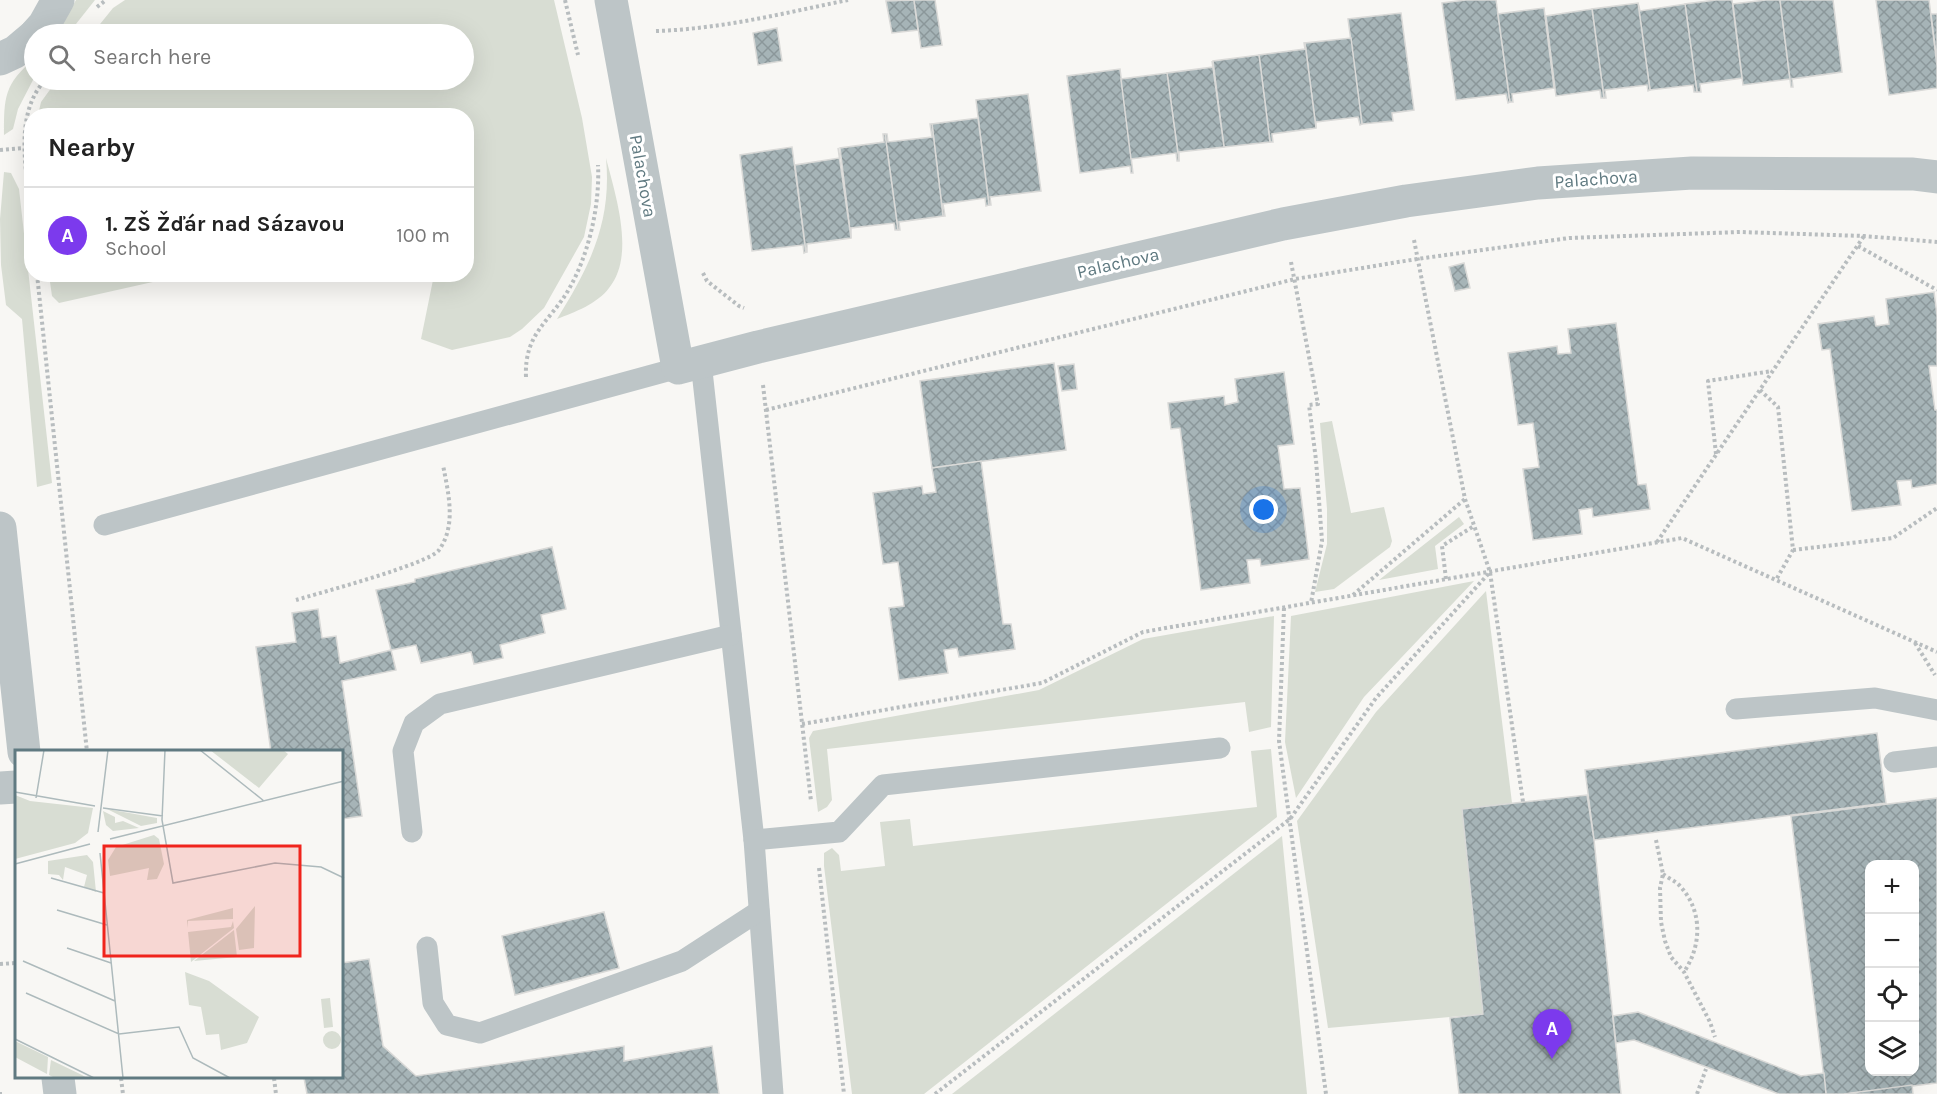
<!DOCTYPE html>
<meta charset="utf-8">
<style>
:root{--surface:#fff;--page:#f2f2f2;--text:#222;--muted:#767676;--line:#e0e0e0;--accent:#7c3aed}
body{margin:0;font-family:Karla,sans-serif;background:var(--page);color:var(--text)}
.controls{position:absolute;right:18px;bottom:18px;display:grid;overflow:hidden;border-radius:12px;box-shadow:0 6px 24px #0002}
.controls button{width:54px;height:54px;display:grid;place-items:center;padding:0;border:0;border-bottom:2px solid var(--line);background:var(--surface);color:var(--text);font:30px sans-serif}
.you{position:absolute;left:1264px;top:510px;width:21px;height:21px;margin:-15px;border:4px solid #fff;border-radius:50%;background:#1a73e8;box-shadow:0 0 0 9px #1a73e833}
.badge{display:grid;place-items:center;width:39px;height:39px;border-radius:50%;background:var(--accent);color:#fff;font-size:20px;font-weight:700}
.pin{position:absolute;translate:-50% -50px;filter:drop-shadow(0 2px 3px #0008)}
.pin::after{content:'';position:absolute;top:32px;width:21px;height:18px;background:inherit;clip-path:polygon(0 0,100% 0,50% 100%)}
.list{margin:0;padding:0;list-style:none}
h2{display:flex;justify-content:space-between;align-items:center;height:78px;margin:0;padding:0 24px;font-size:26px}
h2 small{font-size:20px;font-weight:400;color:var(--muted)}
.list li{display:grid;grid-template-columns:39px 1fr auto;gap:18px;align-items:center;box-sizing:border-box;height:96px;padding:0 24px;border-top:2px solid var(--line)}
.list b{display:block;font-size:22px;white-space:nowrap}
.list p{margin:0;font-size:20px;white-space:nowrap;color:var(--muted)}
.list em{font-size:20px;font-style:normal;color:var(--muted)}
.icon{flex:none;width:33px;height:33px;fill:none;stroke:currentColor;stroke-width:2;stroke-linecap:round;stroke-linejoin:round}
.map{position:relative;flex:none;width:1937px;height:1094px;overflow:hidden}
.search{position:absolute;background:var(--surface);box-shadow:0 6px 24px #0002;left:24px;top:24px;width:450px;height:66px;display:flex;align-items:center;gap:15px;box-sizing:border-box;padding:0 21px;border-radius:33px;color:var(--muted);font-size:22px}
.panel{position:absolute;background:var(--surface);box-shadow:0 6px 24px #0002;left:24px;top:108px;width:450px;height:174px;border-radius:24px}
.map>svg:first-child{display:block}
</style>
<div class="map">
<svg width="1937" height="1094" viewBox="0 0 1937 1094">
<defs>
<pattern id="building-cross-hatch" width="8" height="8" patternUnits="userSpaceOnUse" patternTransform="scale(1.5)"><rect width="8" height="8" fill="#a6b4b7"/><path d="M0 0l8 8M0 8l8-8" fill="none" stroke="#8b979a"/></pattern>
</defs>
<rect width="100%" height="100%" fill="#f8f7f4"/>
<g fill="#d8ddd3">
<path d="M76 0H95L68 34H57Z"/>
<path d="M125 0H554L582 118 592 177 591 204 584 237 544 308 522 329 510 337 452 350 421 339 434 275 466 274V116L38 115 41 102 57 80H464V34H92L113 8Z"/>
<path d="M34 59V78L18 109 13 129 4 135C4 98 4 84 34 59Z"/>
<path d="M606 158C615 194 636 255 609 288 597 304 575 312 557 319 590 266 612 222 606 158Z"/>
<path d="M4 172 11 173 19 189 52 483 37 487 22 319 6 305 1 265 0 219Z"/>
<path d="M49 275V274L184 275 59 303 52 296Z"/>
<path d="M1332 421 1351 513 1384 507 1392 541 1390 547 1334 589 1315 592 1327 544V509L1320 423Z"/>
<path d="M1459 517 1464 524 1435 546 1438 569 1379 580Z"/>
<path d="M1474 581 1364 697 1296 798 1285 742 1291 616Z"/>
<path d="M1486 591 1512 803 1462 809 1483 1014 1328 1028 1297 821 1376 712Z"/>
<path d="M1274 616 1271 727 1249 732 1245 702 827 749 832 800 827 807 818 812 809 738 813 731 1039 690 1143 639Z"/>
<path d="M1271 749 1277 817 924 1094H852L824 866V853L832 848 839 855 841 871 885 866 880 822 910 819 913 846 1257 807 1251 751Z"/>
<path d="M1282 836 1307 1094H952Z"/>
</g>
<g fill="url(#building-cross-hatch)" stroke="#d9d9d7" stroke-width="1.5" fill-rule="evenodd">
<path d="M914 0 918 30 892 33 886 1Z"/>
<path d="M914 0H935L942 45 921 48Z"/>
<path d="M1466 0H1496L1510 102 1508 103 1506 94 1456 100 1442 3Z"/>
<path d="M1716 0H1732L1742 78 1700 84 1701 92H1697L1685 4Z"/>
<path d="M1766 0H1780L1790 79 1743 85 1733 4Z"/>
<path d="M1780 0H1833L1842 72 1792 79 1793 87H1791Z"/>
<path d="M1876 0H1929L1937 66V88L1889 95Z"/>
<path d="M1638 3 1640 11 1685 4 1697 92H1694L1693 85 1650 90Z"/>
<path d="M1638 3 1650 90 1648 91 1647 85 1605 90 1606 98H1604L1592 9Z"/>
<path d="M1544 8 1554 88 1512 94 1513 102H1510L1498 14Z"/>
<path d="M1592 9 1604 98H1601L1600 90 1556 96 1546 16Z"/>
<path d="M1401 13 1414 110 1392 113 1393 121 1362 124 1348 19Z"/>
<path d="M1931 14H1937V61Z"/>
<path d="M777 28 782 61 758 65 753 33Z"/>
<path d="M1351 38 1362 124 1360 125 1358 117 1316 122V128L1305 43Z"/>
<path d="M1304 43H1305L1316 128 1272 134 1273 142H1270L1259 55 1305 49Z"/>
<path d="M1259 55 1270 142 1224 147 1213 61Z"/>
<path d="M1212 61 1224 147 1179 152V161L1167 73 1213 67Z"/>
<path d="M1120 69 1133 173H1131L1130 166 1080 173 1067 76Z"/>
<path d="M1167 73 1179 161H1177L1176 153 1131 159 1121 79Z"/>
<path d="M1028 94 1041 191 990 197 991 205H989L976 100Z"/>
<path d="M978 118 989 205 986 206 985 198 943 204 945 216H943L932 124Z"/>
<path d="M930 124H932L943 216 899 222 900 230H898L885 134H887L888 142 932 137Z"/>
<path d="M883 134H885L898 230H895L894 223 851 228V238L840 148 884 142Z"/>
<path d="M792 147 806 252 804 253 803 245 752 251 740 155Z"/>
<path d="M838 148 851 238 807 244V252H806L795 165 840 158Z"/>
<path d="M1464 263 1470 288 1455 291 1449 267Z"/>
<path d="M1934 292 1937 315V366H1929L1935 410H1937V484L1912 488 1911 480 1897 481 1901 505 1852 511 1830 349 1822 350 1818 324 1874 316 1876 326 1889 324 1886 299Z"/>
<path d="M1616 323 1638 485 1646 484 1650 509 1593 517 1592 508 1579 510 1582 534 1533 540 1523 469 1539 467 1533 423 1518 425 1508 353 1557 346 1558 354 1571 353 1568 329Z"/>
<path d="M1054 363 1066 450 932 468 920 381Z"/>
<path d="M1074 364 1077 389 1062 391 1058 366Z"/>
<path d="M1284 372 1294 444 1278 446 1284 489 1300 488 1309 559 1261 566 1260 559 1247 560 1250 583 1201 590 1180 428 1171 429 1168 403 1224 396 1225 405 1238 402 1235 379Z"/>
<path d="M981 461 1003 624H1011L1015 649 959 657 957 648 944 650 948 673 899 680 889 608 904 606 898 562 883 564 873 493 922 486 923 494 936 492 932 468Z"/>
<path d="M552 547 566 609 541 615 545 633 500 645 503 658 474 664 471 652 421 663 416 645 391 650 376 590 415 582V579Z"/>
<path d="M318 609 322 638 336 636 340 663 391 650 396 670 342 681 362 816 342 819V752H271L256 647 296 642 292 613Z"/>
<path d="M1877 733 1886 803 1594 840 1585 770Z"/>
<path d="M1587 795 1594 840 1621 1094H1459L1450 1018 1483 1014 1462 809Z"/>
<path d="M1937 798V1083L1846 1094H1826L1791 816ZM1870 864H1914V1072H1870Z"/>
<path d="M604 912 619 968 515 995 502 936Z"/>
<path d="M369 959 383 1046 416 1076 624 1046V1061L712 1046 719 1094H307L304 1078H342V963Z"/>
<path d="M1638 1012 1801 1076 1824 1073 1826 1094H1779L1634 1040 1616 1043 1613 1016Z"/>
<path d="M1912 1085 1913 1094H1844Z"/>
</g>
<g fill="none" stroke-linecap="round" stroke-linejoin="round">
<g stroke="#b8bdbf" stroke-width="4" stroke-dasharray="3 3" stroke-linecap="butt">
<path d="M565 0 578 55"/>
<path d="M97 7 106 0"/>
<path d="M656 31C721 29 785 13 848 0"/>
<path d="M0 150 24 148"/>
<path d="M32 217C27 176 14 120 41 85"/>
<path d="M1414 240 1465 499 1490 572 1523 802"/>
<path d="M1858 246 1937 290"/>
<path d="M1291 262 1318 404 1309 405 1316 460 1322 541 1311 603"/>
<path d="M703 273 707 281 739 306 744 308"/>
<path d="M37 274 87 752"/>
<path d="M526 377C524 333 550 322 569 289 589 254 600 205 598 165"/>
<path d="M763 385 811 801"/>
<path d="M1760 390 1778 407 1793 550 1776 580"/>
<path d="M766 410 1295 279 1417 259 1569 238 1740 232 1864 236 1937 242"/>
<path d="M1716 454 1708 381 1772 371"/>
<path d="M1657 542 1864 236"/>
<path d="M1793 550 1893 538 1937 508"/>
<path d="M1446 579 1442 546 1474 526"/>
<path d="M1353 595 1465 499"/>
<path d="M296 600C319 593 429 564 439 550 457 525 448 492 443 465"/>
<path d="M1284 608 1279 741 1326 1094"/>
<path d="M1915 643 1935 675"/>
<path d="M802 724 1042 683 1143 632 1682 538 1937 652"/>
<path d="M1656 840 1663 874 1660 888 1661 922 1665 941 1671 957 1684 972 1710 1022 1715 1037"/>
<path d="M819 868 844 1094"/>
<path d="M1663 874C1668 878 1675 881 1679 885 1703 910 1702 945 1684 972"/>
<path d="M0 964 16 963"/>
<path d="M121 1078 123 1094"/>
<path d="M274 1078 276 1094"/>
<path d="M0 1092V1094"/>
<path d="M935 1094 1290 819 1376 698 1490 572"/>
<path d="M1697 1094 1706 1069"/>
</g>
<g stroke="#bdc5c7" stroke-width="21">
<path d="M701 362 754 840 773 1094"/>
<path d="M104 525 678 368"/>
<path d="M1736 709 1875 698 1937 710"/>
<path d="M1894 762 1937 757"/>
<path d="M412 832 403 751 414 723 440 704 731 635"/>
<path d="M754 840 839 832 883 785 1220 748"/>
<path d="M427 947 433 1003 447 1025 480 1033 682 961 759 911"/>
</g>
<g stroke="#bdc5c7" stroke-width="33">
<path d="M611 0 678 368 758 347 1283 224 1406 201 1538 183 1692 173 1913 174 1937 177"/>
<path d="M0 788 16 787"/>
</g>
<g stroke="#bdc5c7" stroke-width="33">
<path d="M36 34 44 25 58 0"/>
<path d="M0 59 15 52 34 36"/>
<path d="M0 528 24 752"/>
<path d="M58 1078 60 1094"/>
</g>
</g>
<g text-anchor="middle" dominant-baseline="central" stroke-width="6" stroke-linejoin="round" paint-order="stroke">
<g font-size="18" fill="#607a81" stroke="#fff">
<text transform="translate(643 176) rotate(80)">Palachova</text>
<text transform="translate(1596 179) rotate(-4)">Palachova</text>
<text transform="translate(1118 263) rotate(-13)">Palachova</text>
</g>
</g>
<g transform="translate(15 750)">
<rect width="328" height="328" fill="#f8f7f4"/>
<path d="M195 0H268L273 4 244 38ZM139 85 144 89 149 114 142 129 132 130 134 118 95 126 93 110 101 97ZM72 105 78 112 81 142 69 137 72 125 50 117 48 130 44 125 33 124V111ZM240 156 239 198 224 200 221 179ZM218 158V169L173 171 172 178V170ZM218 171 219 178 176 212 173 182 216 177ZM219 180 222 207 179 211ZM315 248 318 277 309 278 306 249ZM308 290a9 9 0 1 1 18 0a9 9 0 1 1-18 0ZM0 291 33 307 32 324 0 307ZM36 310 67 325 72 328H40L34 325Z" fill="#d8ddd3"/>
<path d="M0 45 15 51 78 58 73 83 60 93 0 109ZM92 59 142 68V73L126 76ZM88 61 100 67V73L108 71 124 78 98 81 91 75ZM170 222 194 231 244 267 232 293 206 300 204 284 191 285 186 257 174 255Z" fill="#d8ddd3"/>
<path fill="none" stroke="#adbabc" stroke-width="1.5" d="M150 0 147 70 158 133 260 113 306 117 329 128M185 0 249 51M0 42 80 56M21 48 29 0M88 58 148 66M83 82 93 0M95 89 329 31M85 103 108 328M0 114 75 94M36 128 89 143M42 160 92 175M52 198 96 213M8 211 100 251M11 243 104 284 164 277 178 308 215 328M0 289 79 328"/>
<path fill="#f0241c" fill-opacity="0.15" stroke="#f0241c" stroke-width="3" d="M89 96H285V206H89Z"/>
<rect width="328" height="328" fill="none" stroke="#607a81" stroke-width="3"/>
</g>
</svg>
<div class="controls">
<button>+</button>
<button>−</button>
<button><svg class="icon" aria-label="locate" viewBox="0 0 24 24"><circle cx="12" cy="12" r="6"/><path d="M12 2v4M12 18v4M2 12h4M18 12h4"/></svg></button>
<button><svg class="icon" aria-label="layers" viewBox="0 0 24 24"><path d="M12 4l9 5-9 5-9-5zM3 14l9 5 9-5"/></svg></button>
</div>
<div class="you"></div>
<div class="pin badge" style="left:1552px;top:1059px">A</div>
<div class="search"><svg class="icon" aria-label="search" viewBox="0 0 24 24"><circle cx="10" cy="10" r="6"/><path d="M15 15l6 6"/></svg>Search here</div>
<section class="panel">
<h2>Nearby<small></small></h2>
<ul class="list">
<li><span class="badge">A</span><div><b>1. ZŠ Žďár nad Sázavou</b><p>School</p></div><em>100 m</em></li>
</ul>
</section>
</div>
